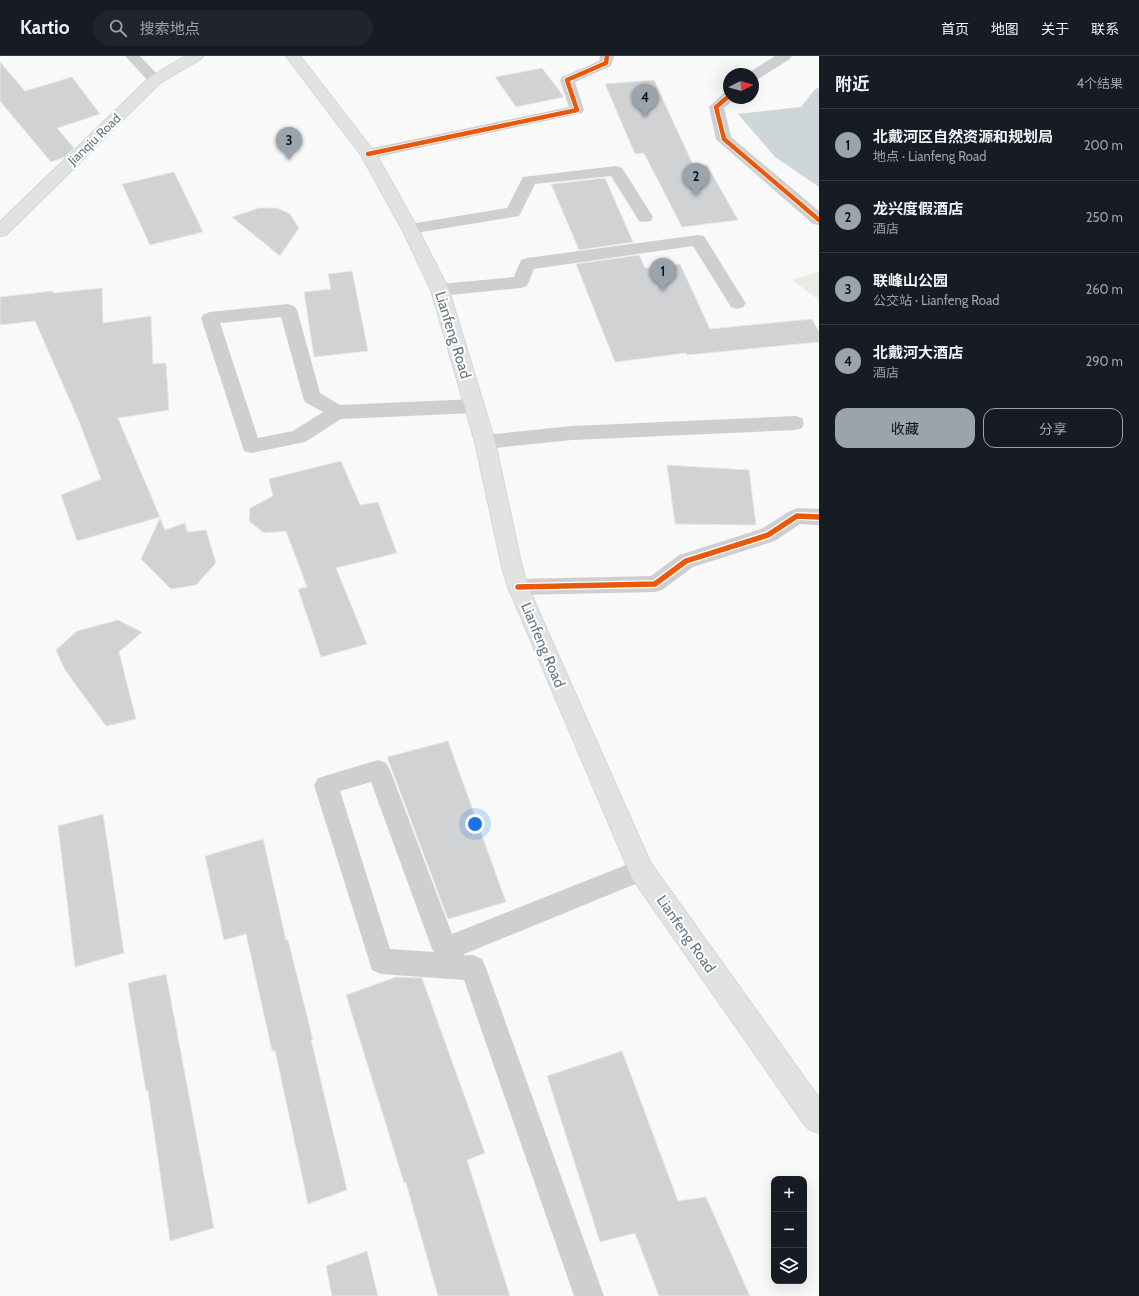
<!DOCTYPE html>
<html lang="zh">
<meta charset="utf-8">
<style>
:root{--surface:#171b24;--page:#20242c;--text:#f1f3f6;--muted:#9ea1a6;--line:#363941;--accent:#99a4ac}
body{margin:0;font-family:Cabin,"Noto Sans SC",sans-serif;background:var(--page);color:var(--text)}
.controls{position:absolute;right:12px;bottom:12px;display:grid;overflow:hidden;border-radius:8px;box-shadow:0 4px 16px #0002}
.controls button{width:36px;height:36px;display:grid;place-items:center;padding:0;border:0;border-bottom:1px solid var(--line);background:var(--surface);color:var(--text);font:20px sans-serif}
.compass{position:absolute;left:723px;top:12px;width:36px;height:36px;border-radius:50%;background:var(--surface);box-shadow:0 4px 16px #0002;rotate:84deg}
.you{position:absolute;left:475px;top:768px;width:14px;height:14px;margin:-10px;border:3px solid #fff;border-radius:50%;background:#1a73e8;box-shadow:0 0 0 6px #1a73e833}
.badge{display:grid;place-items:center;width:26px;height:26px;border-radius:50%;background:var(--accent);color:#111;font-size:13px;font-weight:700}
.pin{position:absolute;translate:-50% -33px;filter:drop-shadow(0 1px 2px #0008)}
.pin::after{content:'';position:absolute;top:21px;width:14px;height:12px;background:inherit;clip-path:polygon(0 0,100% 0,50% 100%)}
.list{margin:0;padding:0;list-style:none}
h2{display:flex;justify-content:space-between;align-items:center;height:52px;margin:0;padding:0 16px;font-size:17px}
h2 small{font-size:13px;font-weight:400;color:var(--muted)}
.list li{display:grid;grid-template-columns:26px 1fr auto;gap:12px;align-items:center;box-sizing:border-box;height:72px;padding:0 16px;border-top:1px solid var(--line)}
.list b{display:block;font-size:15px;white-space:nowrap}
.list p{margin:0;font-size:13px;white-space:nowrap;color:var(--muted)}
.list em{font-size:13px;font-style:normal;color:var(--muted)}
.actions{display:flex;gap:8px;padding:12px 16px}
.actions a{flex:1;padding:9px 0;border:1px solid var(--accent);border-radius:12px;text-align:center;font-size:14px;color:var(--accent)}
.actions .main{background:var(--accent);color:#111}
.icon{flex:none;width:22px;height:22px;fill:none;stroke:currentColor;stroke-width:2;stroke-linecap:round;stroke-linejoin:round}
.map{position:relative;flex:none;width:819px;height:1240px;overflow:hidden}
header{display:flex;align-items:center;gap:24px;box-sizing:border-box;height:56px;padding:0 20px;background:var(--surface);border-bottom:1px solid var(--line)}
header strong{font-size:19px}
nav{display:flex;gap:22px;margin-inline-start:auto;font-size:14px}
.search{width:280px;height:36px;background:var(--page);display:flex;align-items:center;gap:10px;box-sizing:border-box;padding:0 14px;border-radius:22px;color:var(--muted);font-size:15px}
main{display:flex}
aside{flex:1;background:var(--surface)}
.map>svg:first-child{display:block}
</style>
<header>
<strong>Kartio</strong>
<div class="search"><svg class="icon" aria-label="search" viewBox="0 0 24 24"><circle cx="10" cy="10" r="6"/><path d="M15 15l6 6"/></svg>搜索地点</div>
<nav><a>首页</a><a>地图</a><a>关于</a><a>联系</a></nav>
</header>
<main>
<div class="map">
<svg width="819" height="1240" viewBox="0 0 819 1240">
<rect width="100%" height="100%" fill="#f9f9f9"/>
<path fill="#e8ebe6" d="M819 216V244L792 224Z"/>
<path fill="#ced6d9" d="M819 32V131L775 101 738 58 801 51 815 33Z"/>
<g fill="#d0d2d3" stroke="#e8e8e8">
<path d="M0 6 25 35 72 21 100 58 57 72 74 92 65 101 51 106 0 45Z"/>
<path d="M542 12 564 41 516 51 495 21Z"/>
<path d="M654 24 694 111 707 109 738 164 682 171 644 97 635 98 605 28Z"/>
<path d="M174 116 203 176 150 189 122 128Z"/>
<path d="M605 122 633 186 579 194 551 128Z"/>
<path d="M259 152H277L290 158 299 172 280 200 232 161Z"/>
<path d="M639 199 645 212 680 208 710 273 812 263 819 276V286L687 299 686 297 615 306 576 208Z"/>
<path d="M352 215 368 295 314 301 304 236 331 233 328 218Z"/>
<path d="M102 232 103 267 151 260 153 308 166 307 169 354 118 362 160 461 77 485 61 439 101 423 79 365 35 265 0 269V241L53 235V237Z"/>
<path d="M341 405 360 449 378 446 397 497 336 512 367 588 321 601 298 533 307 531 286 475 264 477 249 465 250 452 273 440 269 423Z"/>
<path d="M667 409 749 414 756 469 675 468Z"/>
<path d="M160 462 165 474 185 467 187 476 206 474 216 507 196 529 171 533 141 503Z"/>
<path d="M118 564 142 576 119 596 136 663 106 670 65 614 56 594 77 575Z"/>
<path d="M448 685 506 846 448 863 387 701Z"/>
<path d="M103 758 124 897 75 911 58 770Z"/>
<path d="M263 783 286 884H288L313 984H311L347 1134 308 1148 275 994 272 995 246 878 224 884 205 800Z"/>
<path d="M166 918 214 1172 170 1185 148 1035H146L128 927Z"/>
<path d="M396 921 422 922 485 1097 467 1104 510 1240H438L406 1127H404L346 939Z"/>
<path d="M622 995 678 1145 706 1141 750 1240H659L635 1177 600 1186 547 1020Z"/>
<path d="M367 1195 378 1240H332L326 1210Z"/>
</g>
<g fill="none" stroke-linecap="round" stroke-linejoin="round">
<defs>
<g id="major">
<path d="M186 0H203L201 3 160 27 6 179 0 180V166L150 21Z"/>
<path d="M286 0H300L376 98 418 173 449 234 495 386 522 511 528 531 650 806 819 1042V1077L809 1073 803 1067 632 822 508 531 502 511 475 386 431 234 402 173 361 99Z"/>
</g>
</defs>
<use href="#major" stroke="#d5d6d7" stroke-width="2"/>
<g fill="#cecfd0" fill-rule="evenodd">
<path d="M125 0H140L160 21 162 24 160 27 155 28 150 27Z"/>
<path d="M600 0H614L611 10 575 26 584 54 582 57 368 103 363 101 360 98 363 95 368 93 569 51 560 24 562 21 599 5Z"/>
<path d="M775 0H792L790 3 758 23 753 24V18H747Z"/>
<path d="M729 36V42H735L724 52 731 81 819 155V169L813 168 719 86 716 83 709 51 724 37Z"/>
<path d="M616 110 622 112 624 115 653 161 651 165 645 166 639 165 611 120 535 128 519 160 513 161 410 178 404 177 402 173 404 169 410 168 507 152 523 121Z"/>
<path d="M698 179 704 180 743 243 746 247 743 251 737 253 731 251 693 190 534 213 527 230 521 232 440 240 434 238 431 234 434 230 440 228 514 221 521 204 527 202Z"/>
<path d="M288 248 294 250 297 254 320 337 340 349 475 343 482 345 484 350 482 355 475 357 341 363 305 386 251 397 244 395 201 262 204 258 210 256ZM281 261 303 341 305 346 323 356 293 375 258 382 220 267Z"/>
<path d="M795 360 802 362 804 367 802 372 795 374 572 384 485 393 478 391 475 386 478 381 485 379 572 370Z"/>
<path d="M797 452 819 453V469L800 468 775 485 693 511 662 534 655 536 518 539 511 537 508 531 511 525 518 523 651 520 679 499 761 473 790 455Z"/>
<path d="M378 704 386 707 390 714 452 878 641 803 650 806 653 814 650 822 462 899H473L482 903 486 912 604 1240H574L464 924 381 918 372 914 314 729 318 722ZM371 726 432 893 434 896 390 893 340 735Z"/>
</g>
<use href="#major" fill="#e1e2e2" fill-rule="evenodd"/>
<defs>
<g id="cycleway-far1">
<path d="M729 40 716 51 724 83 819 164"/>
<path d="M368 98 577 54 567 24 606 7 607 0"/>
</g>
<path id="cycleway" d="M518 531 655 528 686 505 768 479 797 460 819 461"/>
</defs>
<use href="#cycleway-far1" stroke="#fff" stroke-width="6"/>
<use href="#cycleway" stroke="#fff" stroke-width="8"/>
<use href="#cycleway-far1" stroke="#e8590c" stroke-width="4.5"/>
<use href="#cycleway" stroke="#e8590c" stroke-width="5.5"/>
</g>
<g text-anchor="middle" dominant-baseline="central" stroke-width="4" stroke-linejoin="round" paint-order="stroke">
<g font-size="13" fill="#657683" stroke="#fff">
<text transform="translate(94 83) rotate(-44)">Jianqiu Road</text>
</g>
<g font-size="15" fill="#657683" stroke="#fff">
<text transform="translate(453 279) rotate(73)">Lianfeng Road</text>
<text transform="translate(543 589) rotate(67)">Lianfeng Road</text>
<text transform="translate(686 878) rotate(55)">Lianfeng Road</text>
</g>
</g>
</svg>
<div class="controls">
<button>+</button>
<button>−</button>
<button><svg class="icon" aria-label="layers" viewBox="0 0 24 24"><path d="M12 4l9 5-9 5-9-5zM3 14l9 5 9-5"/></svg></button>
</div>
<svg class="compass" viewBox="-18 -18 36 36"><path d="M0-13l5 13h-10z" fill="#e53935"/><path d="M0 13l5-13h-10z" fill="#9ea1a6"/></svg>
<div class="you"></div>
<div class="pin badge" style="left:663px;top:235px">1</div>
<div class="pin badge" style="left:696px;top:140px">2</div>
<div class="pin badge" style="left:289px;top:104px">3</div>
<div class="pin badge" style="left:645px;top:61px">4</div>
</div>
<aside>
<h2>附近<small>4个结果</small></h2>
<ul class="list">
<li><span class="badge">1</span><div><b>北戴河区自然资源和规划局</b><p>地点 · Lianfeng Road</p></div><em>200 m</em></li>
<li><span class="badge">2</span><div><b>龙兴度假酒店</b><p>酒店</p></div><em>250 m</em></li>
<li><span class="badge">3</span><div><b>联峰山公园</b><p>公交站 · Lianfeng Road</p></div><em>260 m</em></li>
<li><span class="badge">4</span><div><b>北戴河大酒店</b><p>酒店</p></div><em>290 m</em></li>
</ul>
<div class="actions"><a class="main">收藏</a><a>分享</a></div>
</aside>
</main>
